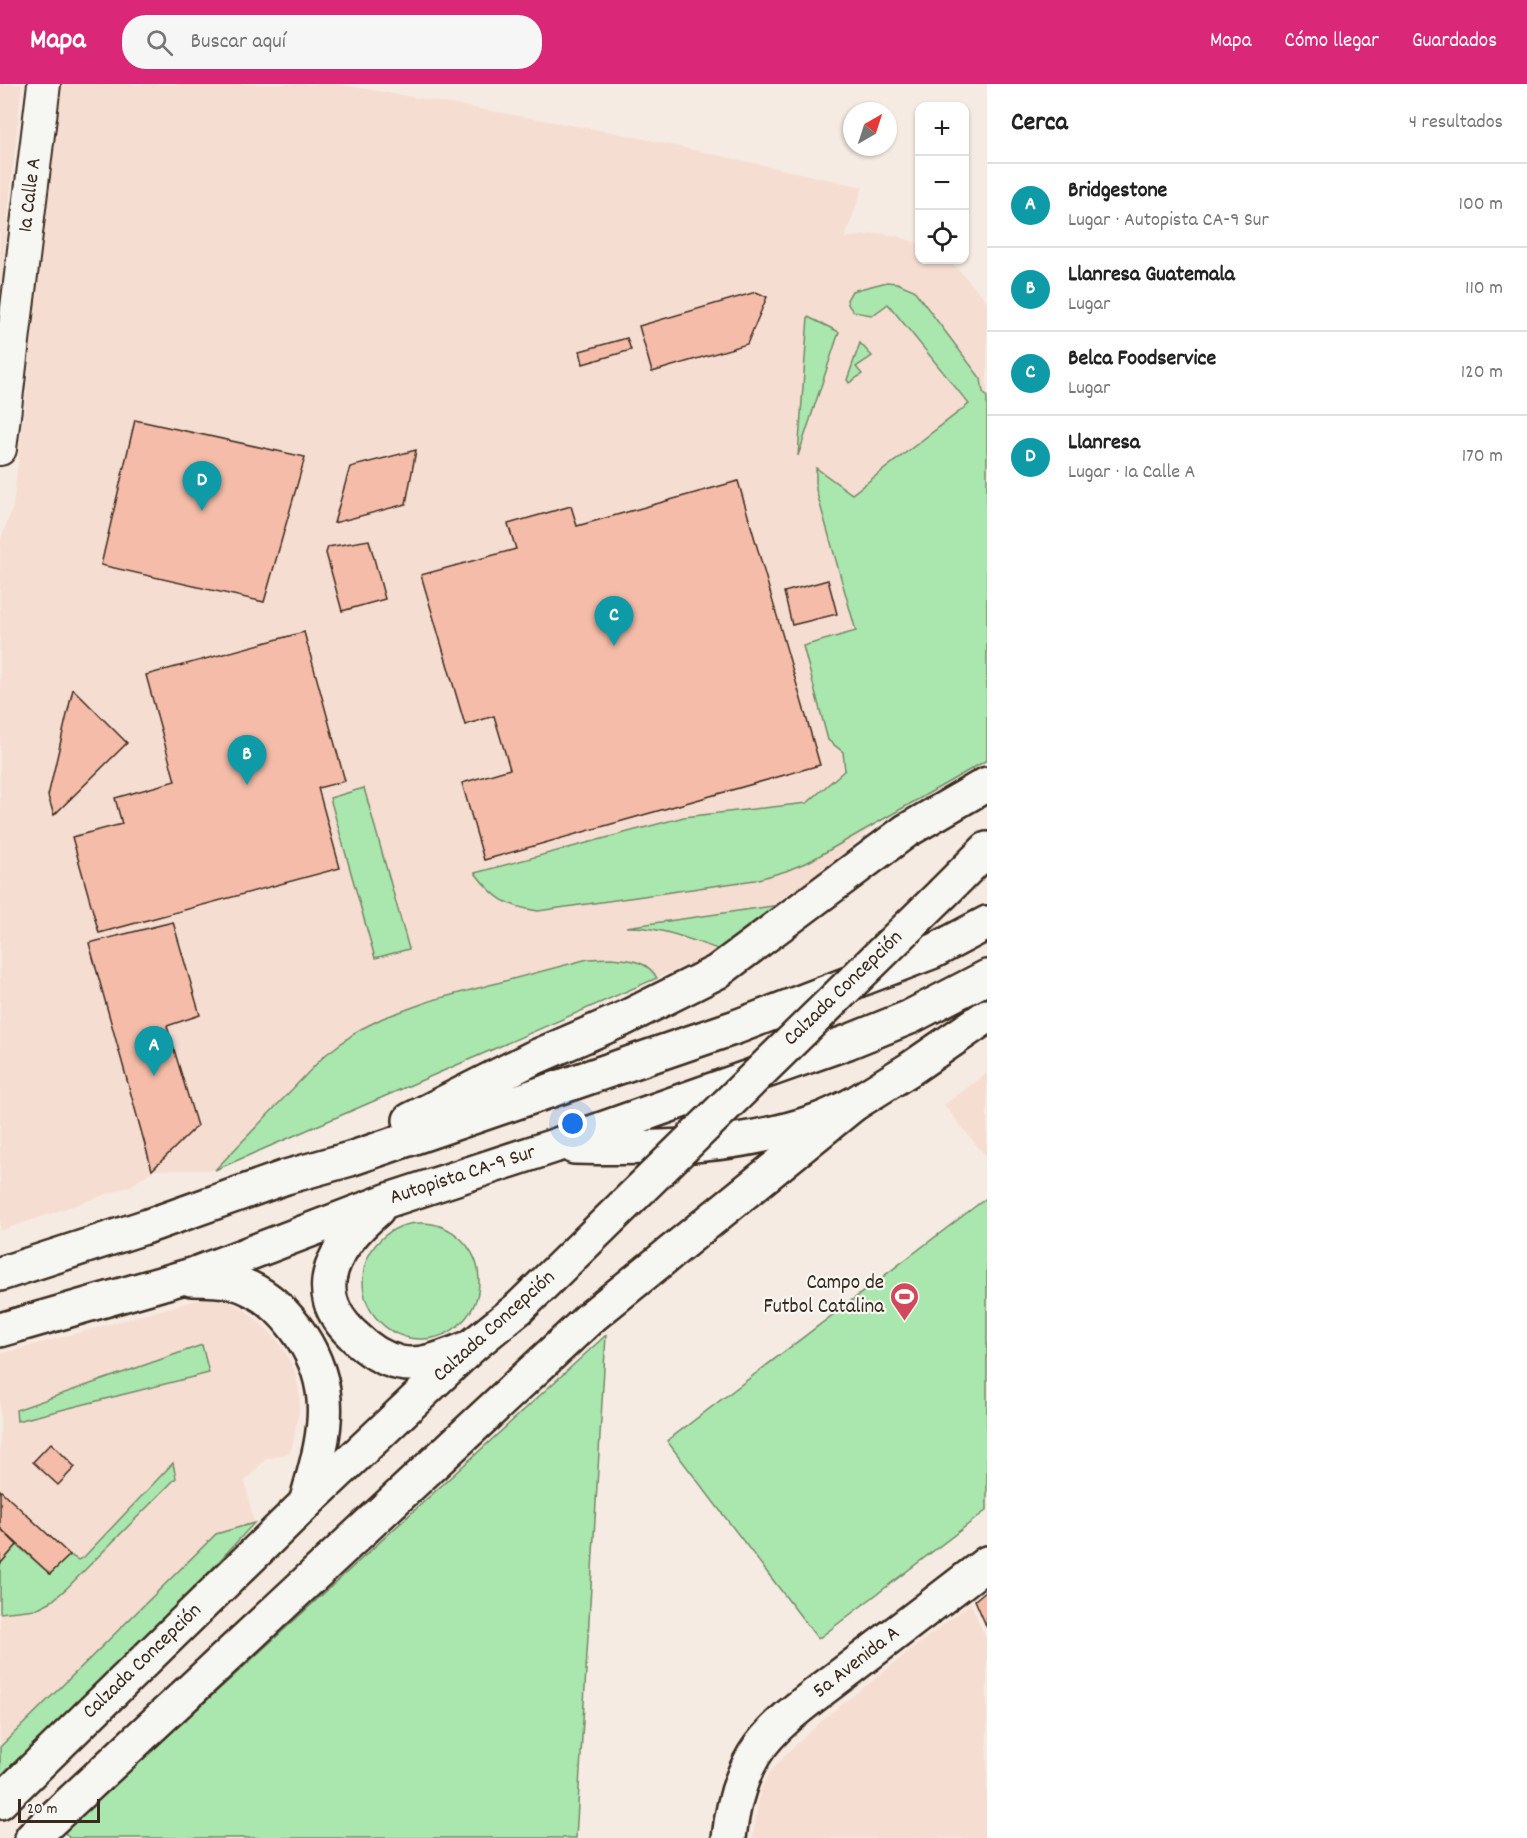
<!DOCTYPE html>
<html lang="es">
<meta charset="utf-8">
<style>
:root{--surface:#fff;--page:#f6f6f6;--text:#222;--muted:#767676;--line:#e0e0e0;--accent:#db2777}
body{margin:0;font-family:Dekko,sans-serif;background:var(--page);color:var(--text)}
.controls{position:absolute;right:18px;top:18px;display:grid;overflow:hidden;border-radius:12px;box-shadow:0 2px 4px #0004}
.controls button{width:54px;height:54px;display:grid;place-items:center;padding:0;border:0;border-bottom:2px solid var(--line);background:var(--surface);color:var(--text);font:30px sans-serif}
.compass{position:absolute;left:843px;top:18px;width:54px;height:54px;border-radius:50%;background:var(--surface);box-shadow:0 2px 4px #0004;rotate:39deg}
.scale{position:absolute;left:18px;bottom:15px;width:82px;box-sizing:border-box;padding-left:6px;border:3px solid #3b2a1e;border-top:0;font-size:16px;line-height:21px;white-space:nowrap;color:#3b2a1e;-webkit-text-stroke:4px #f6f6f2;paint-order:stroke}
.you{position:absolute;left:573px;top:1040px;width:21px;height:21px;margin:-15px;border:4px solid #fff;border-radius:50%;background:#1a73e8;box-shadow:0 0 0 9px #1a73e833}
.badge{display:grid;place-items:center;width:39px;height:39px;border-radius:50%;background:var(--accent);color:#fff;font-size:20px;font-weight:700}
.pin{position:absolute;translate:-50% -50px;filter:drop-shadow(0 2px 3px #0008)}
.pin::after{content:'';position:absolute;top:32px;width:21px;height:18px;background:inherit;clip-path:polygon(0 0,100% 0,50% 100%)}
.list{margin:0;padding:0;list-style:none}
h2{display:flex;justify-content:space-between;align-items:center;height:78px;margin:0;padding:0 24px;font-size:26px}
h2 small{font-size:20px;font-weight:400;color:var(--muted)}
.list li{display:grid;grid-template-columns:39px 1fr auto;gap:18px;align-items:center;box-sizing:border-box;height:84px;padding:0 24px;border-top:2px solid var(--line)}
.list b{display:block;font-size:22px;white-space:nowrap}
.list p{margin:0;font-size:20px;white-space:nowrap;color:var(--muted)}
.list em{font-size:20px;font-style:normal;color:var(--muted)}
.icon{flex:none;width:33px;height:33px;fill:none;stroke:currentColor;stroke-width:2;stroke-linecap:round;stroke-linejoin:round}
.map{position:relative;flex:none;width:987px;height:1754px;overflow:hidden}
header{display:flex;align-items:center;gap:36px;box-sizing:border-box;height:84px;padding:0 30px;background:var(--accent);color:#fff}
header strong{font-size:28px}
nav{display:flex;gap:33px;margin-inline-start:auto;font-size:21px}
.search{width:420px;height:54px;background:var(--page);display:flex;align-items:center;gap:15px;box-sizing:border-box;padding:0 21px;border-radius:24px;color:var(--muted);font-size:22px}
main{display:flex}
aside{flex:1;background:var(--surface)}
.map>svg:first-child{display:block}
</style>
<header>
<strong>Mapa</strong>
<div class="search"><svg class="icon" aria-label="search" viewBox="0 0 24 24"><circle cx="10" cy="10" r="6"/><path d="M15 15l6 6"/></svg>Buscar aquí</div>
<nav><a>Mapa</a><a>Cómo llegar</a><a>Guardados</a></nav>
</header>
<main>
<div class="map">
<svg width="987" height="1754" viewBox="0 0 987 1754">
<rect width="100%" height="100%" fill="#f6ebe3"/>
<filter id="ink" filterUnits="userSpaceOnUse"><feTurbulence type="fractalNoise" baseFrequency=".0167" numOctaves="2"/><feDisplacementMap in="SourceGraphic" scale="12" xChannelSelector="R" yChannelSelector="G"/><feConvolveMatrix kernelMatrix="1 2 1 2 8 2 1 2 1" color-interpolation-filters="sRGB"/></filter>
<g filter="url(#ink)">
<g fill="#f6ddd2">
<path d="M0 0H22L0 207Z"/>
<path d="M62 0H338L617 49 863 103 845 154 879 149 897 152 917 159 919 160 920 176H946L957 184 987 217V676L880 736 787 820 723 867 657 894 215 1086H153L131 1102 0 1147V457L13 422Z"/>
<path d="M987 989V1074L944 1021Z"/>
<path d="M208 1213 224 1215 242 1224 255 1234 273 1251 284 1266 294 1285 299 1305 300 1321 294 1355 290 1369 266 1375 245 1397 254 1439 215 1450 0 1663V1270Z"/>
<path d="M971 1519 987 1557V1754H753L760 1708 764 1698 770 1688 788 1668 827 1632Z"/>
</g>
<g fill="#aae7ae" stroke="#728866" stroke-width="1.5">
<path d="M887 198 897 199 914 206 981 295 983 308 987 313V676L810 777 786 787 755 796 538 827C506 822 495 815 475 789L684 733 807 719 845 686 843 668 828 656 803 562 856 547 816 406V384L852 410 969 320 888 220 873 231C861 229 849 230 847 216L852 207Z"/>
<path d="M808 233 839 248 798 372Z"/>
<path d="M860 259 872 272 856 283 862 290 849 299 847 296Z"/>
<path d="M364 704 409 865 375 874 330 714Z"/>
<path d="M787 820 723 867C691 856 660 842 626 843Z"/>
<path d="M611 874C630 876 647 876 657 894L215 1086 324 972 359 946 383 934 433 916 588 875Z"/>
<path d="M985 1115 987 1118V1426L818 1555 667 1357Z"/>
<circle cx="421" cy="1197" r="58"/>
<path d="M606 1251 576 1754H69L64 1747Z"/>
<path d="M202 1261 209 1289 17 1337 16 1326Z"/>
<path d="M173 1379 176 1394 68 1503 52 1517 36 1525 0 1529V1480L17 1461 50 1490 70 1471 78 1476 84 1473Z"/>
<path d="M254 1439 149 1554 0 1699V1663L216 1450Z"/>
</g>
<g fill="#f5bda9" stroke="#3b2a1e" stroke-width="1.5">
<path d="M756 208 767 213 747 260 652 288 639 242Z"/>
<path d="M627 254 631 266 583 280 580 267Z"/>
<path d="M135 336 305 373 264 518 101 481Z"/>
<path d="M416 366 406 420 334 439 350 383Z"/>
<path d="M738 397 820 681 484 776 462 699 510 685 494 632 465 641 421 491 516 465 508 440 571 422 577 442Z"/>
<path d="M369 456 385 515 342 527 326 469 328 463Z"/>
<path d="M828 496 837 530 792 541 784 508Z"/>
<path d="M304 548 345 697 318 704 340 784 99 849 72 753 122 740 115 714 175 697 146 591Z"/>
<path d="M73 605 127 659 54 731 48 712Z"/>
<path d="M173 838 200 931 167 942 197 1042 152 1086 89 859Z"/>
<path d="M51 1359 75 1383 58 1401 33 1378Z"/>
<path d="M0 1406 70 1471 50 1490 0 1444Z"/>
<path d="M0 1444 17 1461 0 1480Z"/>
<path d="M987 1506V1544L975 1516Z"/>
</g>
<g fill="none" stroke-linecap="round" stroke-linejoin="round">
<defs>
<path id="minor" d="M0 365 44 0"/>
<g id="major">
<path d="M943 809 987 765"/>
<path d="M0 1718 306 1419 471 1263 519 1224"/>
<path d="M32 1754 591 1233 854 1020 910 985 987 932"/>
<path d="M729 1754C732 1726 739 1696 754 1671 774 1638 818 1609 849 1585 895 1550 941 1514 987 1479"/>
</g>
<g id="highway">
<path d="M410 1036 531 975 623 935 717 888 906 747 987 700"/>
<path d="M574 1063C655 1065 738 1064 816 1037 829 1033 841 1026 854 1020"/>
<path d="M377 1126C336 1161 305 1206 353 1251 366 1264 381 1275 400 1279 423 1284 450 1271 471 1263"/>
<path d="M0 1190 148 1142 286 1093 350 1075 736 943 934 867 987 839"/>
<path d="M191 1195C205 1195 219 1195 233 1198 281 1211 320 1266 324 1315 327 1350 315 1386 306 1419"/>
<path d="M0 1246 195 1190 389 1116 554 1062 848 958 910 933 987 893"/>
</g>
</defs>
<use href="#minor" stroke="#3b2a1e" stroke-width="36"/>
<use href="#major" stroke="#3b2a1e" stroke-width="38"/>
<use href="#highway" stroke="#3b2a1e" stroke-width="38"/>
<use href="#minor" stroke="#f6f6f2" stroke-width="32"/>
<use href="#major" stroke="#f6f6f2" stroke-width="33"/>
<use href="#highway" stroke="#f6f6f2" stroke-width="33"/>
<defs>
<path id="major-bridge" d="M519 1224 943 809"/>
</defs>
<use href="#major-bridge" stroke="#3b2a1e" stroke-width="38" stroke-linecap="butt"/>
<use href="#major-bridge" stroke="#f6f6f2" stroke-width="33"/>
</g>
</g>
<defs>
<symbol id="stadium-pin" viewBox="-11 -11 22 30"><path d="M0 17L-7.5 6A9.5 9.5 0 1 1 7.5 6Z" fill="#d1495b" stroke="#f6f6f2"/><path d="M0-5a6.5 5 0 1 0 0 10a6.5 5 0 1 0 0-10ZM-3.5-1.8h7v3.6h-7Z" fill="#fff"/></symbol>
</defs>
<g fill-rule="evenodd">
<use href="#stadium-pin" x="888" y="1196" width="33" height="45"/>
</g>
<g text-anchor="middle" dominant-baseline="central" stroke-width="4.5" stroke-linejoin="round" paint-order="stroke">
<g font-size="21" fill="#3b2a1e" stroke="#f6f6f2">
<text transform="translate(31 111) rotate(-83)">1a Calle A</text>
<text transform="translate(844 905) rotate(-44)">Calzada Concepción</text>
<text transform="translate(463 1092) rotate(-18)">Autopista CA-9 Sur</text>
<text transform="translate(495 1243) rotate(-42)">Calzada Concepción</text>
<text transform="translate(143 1578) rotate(-44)">Calzada Concepción</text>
<text transform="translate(857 1579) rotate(-38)">5a Avenida A</text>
</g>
<g font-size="21" fill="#3b2a1e" stroke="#f6f6f2" text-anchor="end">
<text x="884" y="1200">Campo de<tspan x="884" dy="24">Futbol Catalina</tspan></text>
</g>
</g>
</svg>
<div class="controls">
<button>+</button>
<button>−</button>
<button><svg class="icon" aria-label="locate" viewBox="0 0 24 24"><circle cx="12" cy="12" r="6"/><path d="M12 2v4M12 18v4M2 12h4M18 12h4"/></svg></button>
</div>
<svg class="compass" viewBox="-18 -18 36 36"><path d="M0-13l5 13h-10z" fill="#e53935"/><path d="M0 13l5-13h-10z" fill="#767676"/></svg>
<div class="scale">20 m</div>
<div class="you"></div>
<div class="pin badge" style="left:154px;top:992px;background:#0f9aa8">A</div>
<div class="pin badge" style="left:247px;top:701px;background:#0f9aa8">B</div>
<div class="pin badge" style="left:614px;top:562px;background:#0f9aa8">C</div>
<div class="pin badge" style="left:202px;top:427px;background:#0f9aa8">D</div>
</div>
<aside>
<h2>Cerca<small>4 resultados</small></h2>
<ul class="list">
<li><span class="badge" style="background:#0f9aa8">A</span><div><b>Bridgestone</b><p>Lugar · Autopista CA-9 Sur</p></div><em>100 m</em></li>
<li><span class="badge" style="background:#0f9aa8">B</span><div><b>Llanresa Guatemala</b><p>Lugar</p></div><em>110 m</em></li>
<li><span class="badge" style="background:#0f9aa8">C</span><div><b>Belca Foodservice</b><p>Lugar</p></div><em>120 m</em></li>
<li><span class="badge" style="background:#0f9aa8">D</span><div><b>Llanresa</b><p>Lugar · 1a Calle A</p></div><em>170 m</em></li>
</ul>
</aside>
</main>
